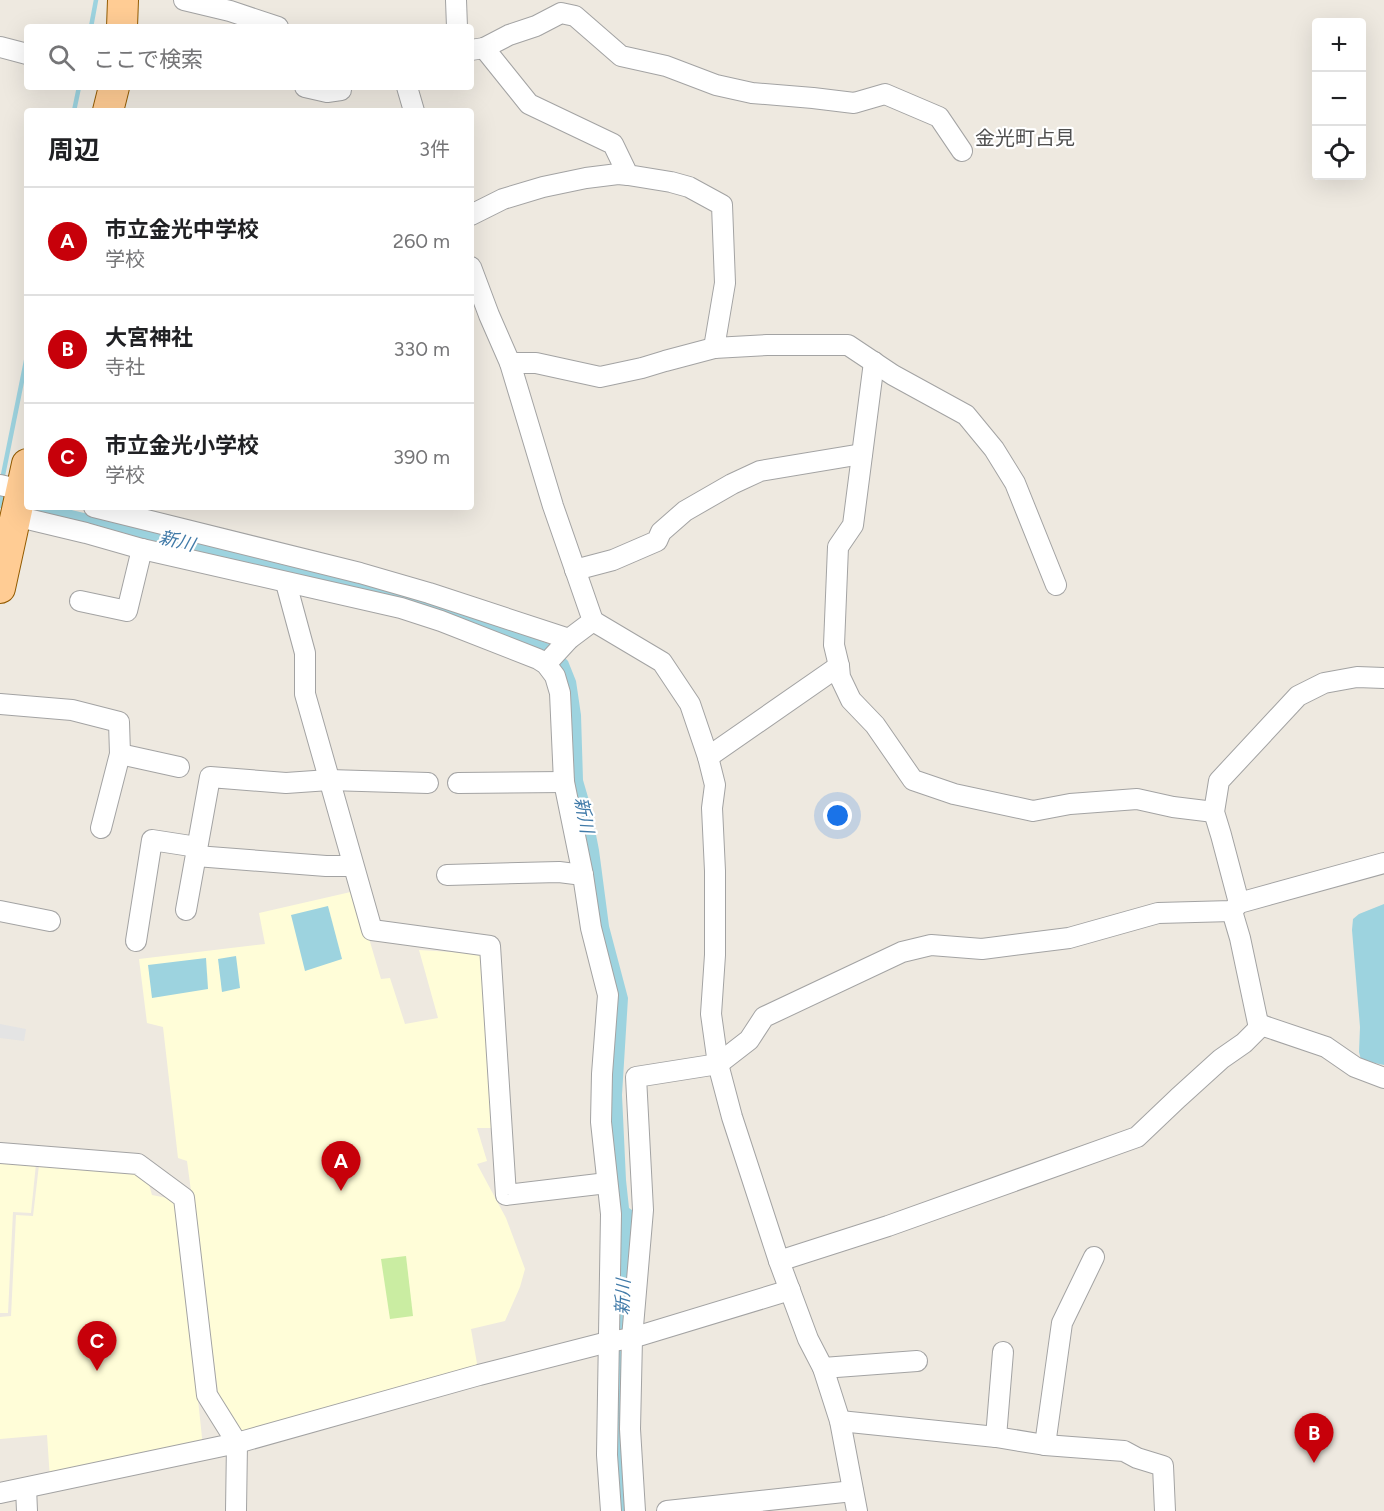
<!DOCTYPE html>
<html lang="ja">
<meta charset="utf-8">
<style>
:root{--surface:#fff;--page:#f2f2f2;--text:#202124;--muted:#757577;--line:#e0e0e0;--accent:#c7000a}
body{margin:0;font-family:Figtree,"Noto Sans JP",sans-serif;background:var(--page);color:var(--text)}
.controls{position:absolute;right:18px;top:18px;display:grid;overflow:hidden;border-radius:6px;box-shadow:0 6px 24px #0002}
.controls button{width:54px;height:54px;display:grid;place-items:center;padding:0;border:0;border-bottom:2px solid var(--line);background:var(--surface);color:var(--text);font:30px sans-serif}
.you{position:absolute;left:838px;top:816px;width:21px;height:21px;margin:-15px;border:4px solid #fff;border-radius:50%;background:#1a73e8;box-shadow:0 0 0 9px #1a73e833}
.badge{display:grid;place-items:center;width:39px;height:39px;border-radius:50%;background:var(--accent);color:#fff;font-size:20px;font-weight:700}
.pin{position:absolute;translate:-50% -50px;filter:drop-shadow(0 2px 3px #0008)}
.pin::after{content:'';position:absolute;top:32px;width:21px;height:18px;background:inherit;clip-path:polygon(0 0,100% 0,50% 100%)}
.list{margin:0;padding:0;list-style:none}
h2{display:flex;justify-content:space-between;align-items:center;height:78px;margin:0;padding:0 24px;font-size:26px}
h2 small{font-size:20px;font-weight:400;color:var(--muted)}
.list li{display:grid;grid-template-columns:39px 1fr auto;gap:18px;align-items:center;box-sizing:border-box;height:108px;padding:0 24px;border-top:2px solid var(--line)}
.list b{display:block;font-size:22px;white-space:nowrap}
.list p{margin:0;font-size:20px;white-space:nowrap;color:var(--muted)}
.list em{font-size:20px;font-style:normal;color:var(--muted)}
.icon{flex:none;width:33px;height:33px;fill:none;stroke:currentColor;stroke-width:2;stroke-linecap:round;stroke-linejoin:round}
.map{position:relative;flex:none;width:1384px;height:1511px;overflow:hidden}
.search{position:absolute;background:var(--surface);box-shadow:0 6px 24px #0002;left:24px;top:24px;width:450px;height:66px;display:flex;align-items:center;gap:15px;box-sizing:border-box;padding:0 21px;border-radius:6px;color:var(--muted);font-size:22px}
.panel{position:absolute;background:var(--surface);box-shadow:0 6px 24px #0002;left:24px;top:108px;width:450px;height:402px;border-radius:6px}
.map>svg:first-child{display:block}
</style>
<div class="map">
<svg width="1384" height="1511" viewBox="0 0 1384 1511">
<rect width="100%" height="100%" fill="#eee9e0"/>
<g fill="#fffdd8">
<path d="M355 891 381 979 390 978 405 1024 438 1018 419 950 484 954 497 1128H477L487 1161 477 1164 506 1218 525 1269 520 1287 505 1321 471 1329 479 1375 242 1439 220 1406 187 1161 178 1158 163 1027 147 1023 139 959 265 944 259 913Z"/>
<path d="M0 1161 36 1164 31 1213 13 1212 8 1313H0Z"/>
<path d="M39 1165 145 1171 152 1195 177 1200 203 1447 50 1479 47 1435 0 1439V1317L11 1316 16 1215 33 1216Z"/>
</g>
<path fill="#caeda2" d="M406 1256 413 1316 390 1319 381 1259Z"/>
<path fill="#e4e4e4" d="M0 1024 26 1029 24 1041 0 1038Z"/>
<g fill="#9dd3df">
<path d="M0 492 27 507H59L289 562 471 615 552 645 568 661 576 681 581 715 583 780 590 804 599 850 609 926 628 998 622 1095 626 1180 629 1208 635 1212 629 1511H616L607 1120 610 1079H613L609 1078 592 904 543 656 31 515 0 508Z"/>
<path d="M1384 904V1065L1361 1060 1359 1052 1360 1027 1352 930 1353 919 1359 914Z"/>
<path d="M328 906 342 959 305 971 291 915Z"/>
<path d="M236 956 240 988 222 992 218 959Z"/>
<path d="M206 958 208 989 152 998 148 965Z"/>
</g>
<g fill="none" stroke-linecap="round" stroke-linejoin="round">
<g stroke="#9dd3df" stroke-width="4.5">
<path d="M91 27 96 0"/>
<path d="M74 111 79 87"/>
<path d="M2 480 27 356"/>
</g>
<defs>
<g id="street">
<path d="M184 0 230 11 278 27"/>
<path d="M456 0 457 27"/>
<path d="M0 47 27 54"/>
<path d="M484 48 529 104 613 144 628 175 671 182 689 187 722 205 725 283 714 348"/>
<path d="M471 50 484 48 509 35 536 26 561 13 575 16 621 56 666 66 716 85 752 93 813 98 854 103 885 94 939 117 962 151"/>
<path d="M305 87 327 92 341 90V87"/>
<path d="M407 87 414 111"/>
<path d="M471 215 503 199 543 187 586 178 618 174 628 175"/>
<path d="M471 267 489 315 510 363 553 506 593 621 569 639 546 664"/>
<path d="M874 362 853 525 838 547 834 645 839 666 840 677 851 700 875 725 913 780 954 794 1033 811 1070 804 1137 799 1173 807 1214 812"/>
<path d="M510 363H536L600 377 642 368 665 361 714 348 767 345H848L893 375 966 415 994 449 1015 483 1056 585"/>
<path d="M0 485 27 491"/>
<path d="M94 507 360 573 429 593 569 639"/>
<path d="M15 516 86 533 142 549 401 608 441 621 538 659 546 664 555 676 560 693 564 782 583 875 591 928 608 995 602 1074 601 1122 611 1214 607 1455 611 1511"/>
<path d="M575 570 613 560 657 541 661 532 685 511 732 484 760 471 862 454"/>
<path d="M286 583 305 653V694L372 930 490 946 506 1195 607 1183"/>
<path d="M80 601 127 611 142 549"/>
<path d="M593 621 662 662 690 704 708 757 715 785 712 808 715 871V955L711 1014 718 1064 732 1117 779 1261 808 1339 823 1368 840 1421 857 1511"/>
<path d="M0 704 72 710 119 722 120 754 101 828"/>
<path d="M120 754 179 767"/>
<path d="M708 757 839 666"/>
<path d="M458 783 564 782"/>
<path d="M196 856 326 866H353"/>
<path d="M447 875 559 872 583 875"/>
<path d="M1239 903 1221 835 1214 812 1219 781 1298 696 1324 683 1357 677 1384 678"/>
<path d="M186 910 210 777 286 783 329 780 428 783"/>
<path d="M0 911 50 921"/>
<path d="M136 941 152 840 197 847"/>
<path d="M1258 1024 1326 1047 1355 1067 1384 1078"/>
<path d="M0 1153 138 1164 184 1198 207 1395 237 1443 236 1511"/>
<path d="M779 1261 888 1226 1137 1137 1178 1098 1221 1059 1244 1043 1259 1028 1240 938 1232 911"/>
<path d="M823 1368 917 1361"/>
<path d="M840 1421 996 1437 1045 1445 1124 1451 1137 1458 1163 1466 1165 1511"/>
<path d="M996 1437 1003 1352"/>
<path d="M1045 1445 1062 1323 1094 1257"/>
<path d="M26 1488 27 1511"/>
<path d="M0 1493 237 1443 479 1375 608 1342 632 1338 790 1290"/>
<path d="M635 1511 630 1429 632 1338 643 1210 636 1077 718 1064 749 1040 764 1017 902 952 931 945 982 949 1069 938 1158 913 1232 911 1239 903 1384 863"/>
<path d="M667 1511 853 1491"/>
</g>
<g id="primary">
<path d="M122 27 123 0"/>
<path d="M108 111 114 87"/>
<path d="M0 588 27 464"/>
</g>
</defs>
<use href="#street" stroke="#a3a3a3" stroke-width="22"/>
<use href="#primary" stroke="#935b00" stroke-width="32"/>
<use href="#street" stroke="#fff" stroke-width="20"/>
<use href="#primary" stroke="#ffcc94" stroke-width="30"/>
</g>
<g text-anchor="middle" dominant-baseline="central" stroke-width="4.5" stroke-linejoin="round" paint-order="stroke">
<g font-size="18" font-style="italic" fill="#407aa8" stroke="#fff">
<text transform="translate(177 541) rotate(14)">新川</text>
<text transform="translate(584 815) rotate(79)">新川</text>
<text transform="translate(623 1297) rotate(-88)">新川</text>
</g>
<g font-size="20" fill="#4f4f4f" stroke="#fff">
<text x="1025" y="138">金光町占見</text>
</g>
</g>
</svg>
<div class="controls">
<button>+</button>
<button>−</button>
<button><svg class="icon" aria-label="locate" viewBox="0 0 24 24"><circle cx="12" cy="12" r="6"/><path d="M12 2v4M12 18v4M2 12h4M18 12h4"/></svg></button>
</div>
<div class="you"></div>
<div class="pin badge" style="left:341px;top:1191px">A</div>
<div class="pin badge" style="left:1314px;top:1463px">B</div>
<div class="pin badge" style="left:97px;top:1371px">C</div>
<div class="search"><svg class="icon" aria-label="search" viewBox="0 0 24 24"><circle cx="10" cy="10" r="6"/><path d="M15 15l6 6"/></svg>ここで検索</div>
<section class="panel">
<h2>周辺<small>3件</small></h2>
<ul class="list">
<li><span class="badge">A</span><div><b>市立金光中学校</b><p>学校</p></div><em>260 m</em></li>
<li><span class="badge">B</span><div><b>大宮神社</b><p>寺社</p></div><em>330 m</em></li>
<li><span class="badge">C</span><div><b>市立金光小学校</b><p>学校</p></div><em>390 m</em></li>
</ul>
</section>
</div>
